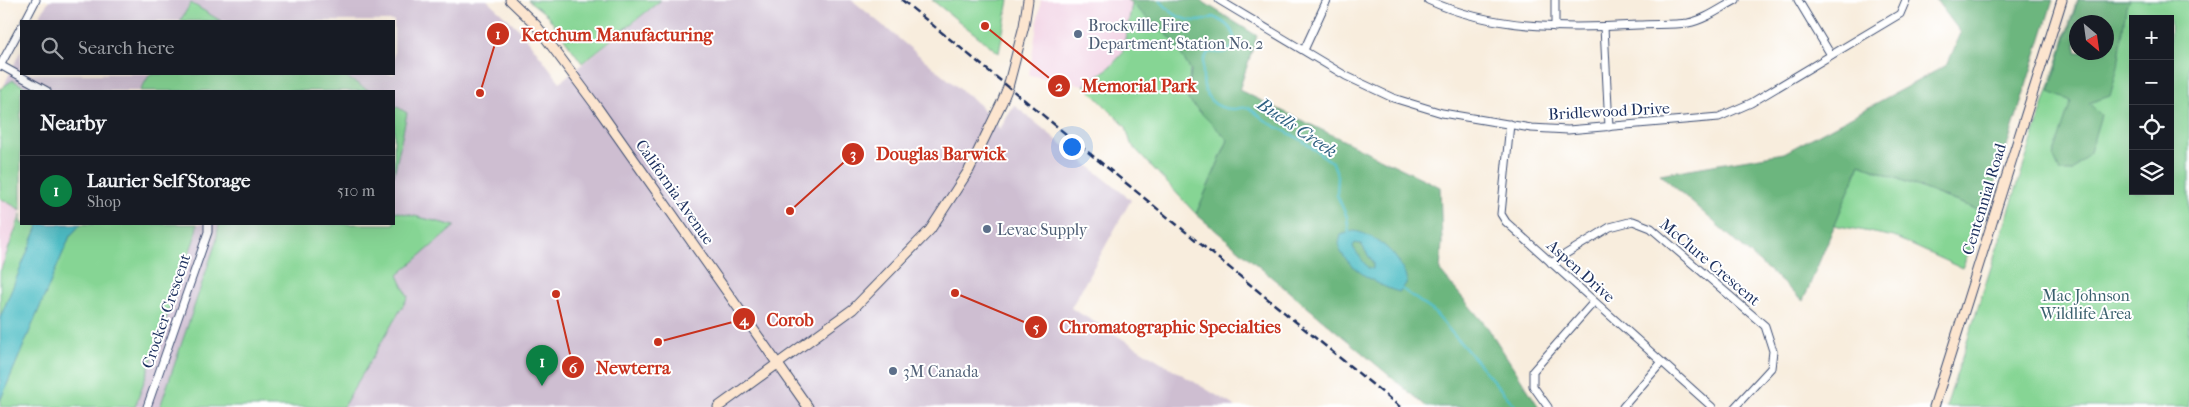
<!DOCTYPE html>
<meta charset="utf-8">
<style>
:root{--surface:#171b24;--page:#242831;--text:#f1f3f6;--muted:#9ea1a6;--line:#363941;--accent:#0b8043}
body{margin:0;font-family:"IM FELL French Canon",serif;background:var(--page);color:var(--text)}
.controls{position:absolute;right:15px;top:15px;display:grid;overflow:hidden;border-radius:0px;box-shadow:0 5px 20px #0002}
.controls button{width:45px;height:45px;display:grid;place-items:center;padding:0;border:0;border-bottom:1px solid var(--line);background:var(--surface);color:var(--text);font:25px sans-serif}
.compass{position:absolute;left:2069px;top:15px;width:45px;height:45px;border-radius:50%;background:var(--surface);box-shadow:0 5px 20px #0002;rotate:151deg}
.you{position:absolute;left:1071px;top:146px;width:18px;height:18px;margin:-12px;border:4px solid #fff;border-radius:50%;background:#1a73e8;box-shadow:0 0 0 8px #1a73e833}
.badge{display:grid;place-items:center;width:32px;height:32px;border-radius:50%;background:var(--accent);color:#fff;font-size:16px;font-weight:700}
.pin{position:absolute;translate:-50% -41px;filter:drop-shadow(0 1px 2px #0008)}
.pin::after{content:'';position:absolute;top:26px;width:18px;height:15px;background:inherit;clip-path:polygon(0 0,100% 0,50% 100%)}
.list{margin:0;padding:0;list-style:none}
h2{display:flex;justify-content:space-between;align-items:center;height:65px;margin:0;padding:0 20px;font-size:21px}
h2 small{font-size:16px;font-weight:400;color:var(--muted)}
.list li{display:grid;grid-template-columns:32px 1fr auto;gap:15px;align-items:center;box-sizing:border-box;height:70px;padding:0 20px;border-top:1px solid var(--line)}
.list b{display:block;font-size:19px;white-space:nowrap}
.list p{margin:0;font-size:16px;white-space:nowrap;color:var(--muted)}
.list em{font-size:16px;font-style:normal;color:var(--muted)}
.icon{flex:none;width:28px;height:28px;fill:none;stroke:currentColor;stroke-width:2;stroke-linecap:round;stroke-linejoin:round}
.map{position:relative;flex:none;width:2189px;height:407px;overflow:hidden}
.search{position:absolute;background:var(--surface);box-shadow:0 5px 20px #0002;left:20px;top:20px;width:375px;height:55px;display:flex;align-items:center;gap:12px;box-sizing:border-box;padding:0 18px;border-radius:0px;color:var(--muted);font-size:19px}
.panel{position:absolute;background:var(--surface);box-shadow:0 5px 20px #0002;left:20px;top:90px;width:375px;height:135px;border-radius:0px}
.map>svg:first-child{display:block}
</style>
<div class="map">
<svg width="2189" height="407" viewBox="0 0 2189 407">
<rect width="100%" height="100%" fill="#fff"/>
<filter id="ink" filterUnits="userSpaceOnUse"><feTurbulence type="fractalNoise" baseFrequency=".02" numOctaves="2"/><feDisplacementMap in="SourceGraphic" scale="10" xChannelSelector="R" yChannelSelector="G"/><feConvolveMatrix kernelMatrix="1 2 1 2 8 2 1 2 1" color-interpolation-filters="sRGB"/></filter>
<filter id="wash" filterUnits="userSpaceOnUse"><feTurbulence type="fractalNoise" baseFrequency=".0096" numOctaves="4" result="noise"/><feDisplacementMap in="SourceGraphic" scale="20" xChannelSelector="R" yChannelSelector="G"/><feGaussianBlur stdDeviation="1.12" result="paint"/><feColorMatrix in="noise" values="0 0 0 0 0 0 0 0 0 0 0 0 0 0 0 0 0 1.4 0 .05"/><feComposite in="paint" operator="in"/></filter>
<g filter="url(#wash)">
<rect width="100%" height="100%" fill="#f8eddd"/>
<g fill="#f1d0e3">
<path d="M1041 0H1127L1132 4 1122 54 1110 67 1084 85 1029 75Z"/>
<path d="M0 198 21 210 0 272Z"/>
</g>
<path fill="#cebed1" d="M49 0H487L521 31 560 82 661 0H852L978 104 1000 129 1014 105 1131 200 1071 308 1236 407H0V272L21 214V224H394V91H21V210L0 198V94L21 50V74H394V21H37Z"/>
<g fill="#86d594" stroke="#508279" fill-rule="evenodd">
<path d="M528 0H661L582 63 547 15Z"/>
<path d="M932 0H1009L999 53Z"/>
<path d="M2077 0H2189V407H1946ZM2133 19H2170V191H2133ZM2076 22H2106V52H2076Z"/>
<path d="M191 3 221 21H180Z"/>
<path d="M1132 4 1172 39 1190 69 1188 100 1228 140 1196 214 1131 144 1126 127 1084 85 1110 67 1122 54Z"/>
<path d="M150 74H341L370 91H140Z"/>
<path d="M13 80 32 91H21V210L0 198V89Z"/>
<path d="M394 105 407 113 394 175Z"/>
<path d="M1860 164 1986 213 1962 268 1894 237 1834 225Z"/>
<path d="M394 211 455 226 398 275 408 297 343 407H160L216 242 219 224H394Z"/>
<path d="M21 214V224H39L0 318V272Z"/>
<path d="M81 224H197L196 234 135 407H0V401L70 236Z"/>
</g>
<g fill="#6cb67e" stroke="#44726e" fill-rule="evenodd">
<path d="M1127 0H1200L1257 36 1239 90 1440 187 1442 242 1440 271 1488 328 1539 407H1427L1196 214 1228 140 1188 100 1191 71 1172 39Z"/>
<path d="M1936 0H2053L1986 213 1860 164 1803 301 1660 174 1784 153 1947 65 1961 33Z"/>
<path d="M2078 0H2129L2126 7 2118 67 2110 96 2089 103 2101 115 2090 152 2072 172H2060L2053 156 2071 101 2049 92ZM2076 22H2106V52H2076Z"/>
</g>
<g fill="#50bec6" stroke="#367692" fill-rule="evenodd">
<path d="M39 224H81L70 236 0 401V318Z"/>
<path d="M1354 231C1378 235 1403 258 1407 282L1400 292C1381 288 1348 268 1340 250 1338 245 1340 240 1341 235ZM1355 243 1361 244 1373 263V269L1368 268 1354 249 1353 246Z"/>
</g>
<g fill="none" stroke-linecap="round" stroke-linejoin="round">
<g stroke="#50bec6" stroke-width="2.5">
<path d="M1160 0C1173 17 1192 27 1213 17 1226 22 1236 31 1234 46 1227 54 1220 53 1209 52 1201 61 1203 65 1203 77 1203 96 1213 109 1234 109 1240 109 1244 106 1249 108L1269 123 1300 139 1333 163 1338 176 1337 195 1347 217 1349 233"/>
<path d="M1402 289 1433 311 1516 407"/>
</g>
</g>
</g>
<g filter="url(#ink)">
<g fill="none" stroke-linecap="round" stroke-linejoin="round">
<defs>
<g id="street">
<path d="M1219 0 1346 76 1393 98 1442 113 1531 128 1568 130 1719 117 1751 103 1900 14 1906 0"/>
<path d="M1428 0C1492 30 1568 29 1638 25 1654 24 1672 25 1688 23 1705 20 1721 8 1736 0"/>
<path d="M1555 0V27"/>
<path d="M1798 0 1831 55"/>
<path d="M25 21 36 0"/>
<path d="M1604 27 1609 127"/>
<path d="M1304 50 1327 0"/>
<path d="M0 65 47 91"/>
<path d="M0 66 21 27"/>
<path d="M1510 124 1501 214 1506 222 1712 407"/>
<path d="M1551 263 1610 227 1633 221 1651 228 1765 326 1773 351 1771 368 1735 407"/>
<path d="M147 407 208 232V224"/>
<path d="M1548 407 1533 386V371L1593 303"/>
<path d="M1623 407 1661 363"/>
</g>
<g id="secondary">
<path d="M510 0 536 25 597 107 808 407"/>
<path d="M718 407 853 309 930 230 969 170 1002 102 1008 87 1024 26 1028 0"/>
<path d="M1934 407 2062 0"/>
</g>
</defs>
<use href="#street" stroke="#3c4c71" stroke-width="9"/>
<use href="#secondary" stroke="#3c4c71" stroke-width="11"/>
<use href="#street" stroke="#fff" stroke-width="7"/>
<use href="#secondary" stroke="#fce5cf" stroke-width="9"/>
<path stroke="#1b2f5e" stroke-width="2.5" stroke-dasharray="8 4" stroke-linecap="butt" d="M902 0 1400 407"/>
</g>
</g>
<g fill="#5c6f8a" stroke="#fff" stroke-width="2">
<circle cx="1078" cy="34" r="5"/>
<circle cx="987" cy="229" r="5"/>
<circle cx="893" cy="371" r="5"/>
</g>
<g text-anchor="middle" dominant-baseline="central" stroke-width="4" stroke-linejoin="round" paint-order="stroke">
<g font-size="16" fill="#4e5e75" stroke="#fff" text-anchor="start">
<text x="1088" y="25">Brockville Fire<tspan x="1088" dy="18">Department Station No. 2</tspan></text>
<text x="997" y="229">Levac Supply</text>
<text x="903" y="371">3M Canada</text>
</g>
<g font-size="16" fill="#1b2f5e" stroke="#fff">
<text transform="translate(1609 111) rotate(-3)">Bridlewood Drive</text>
<text transform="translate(675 192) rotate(55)">California Avenue</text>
<text transform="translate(1984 199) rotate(-73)">Centennial Road</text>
<text transform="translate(1710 262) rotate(40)">McClure Crescent</text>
<text transform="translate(1581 271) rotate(42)">Aspen Drive</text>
<text transform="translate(166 311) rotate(-71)">Crocker Crescent</text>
</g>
<g font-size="16" fill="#3b616e" stroke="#fff">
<text x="2086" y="295">Mac Johnson<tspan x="2086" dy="18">Wildlife Area</tspan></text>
</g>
<g font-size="18" font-style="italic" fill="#2e6182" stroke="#fff">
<text transform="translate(1297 128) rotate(34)">Buells Creek</text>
</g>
</g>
<path fill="none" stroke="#c8321e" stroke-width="2" d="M480 93L498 34M985 26L1059 86M790 211L853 154M658 342L744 319M955 293L1036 327M556 294L573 367"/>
<g fill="#c8321e" stroke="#fff" stroke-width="2">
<circle cx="480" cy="93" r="5"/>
<circle cx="985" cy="26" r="5"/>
<circle cx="790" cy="211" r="5"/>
<circle cx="658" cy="342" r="5"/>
<circle cx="955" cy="293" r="5"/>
<circle cx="556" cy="294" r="5"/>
<circle cx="498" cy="34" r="12"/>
<circle cx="1059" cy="86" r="12"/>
<circle cx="853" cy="154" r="12"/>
<circle cx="744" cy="319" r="12"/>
<circle cx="1036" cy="327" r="12"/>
<circle cx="573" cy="367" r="12"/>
</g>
<g font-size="15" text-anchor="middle" font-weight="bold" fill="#fff">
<text x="498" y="39">1</text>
<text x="1059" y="91">2</text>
<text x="853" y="159">3</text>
<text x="744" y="325">4</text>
<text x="1036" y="332">5</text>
<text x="573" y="373">6</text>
</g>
<g font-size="18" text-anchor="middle" font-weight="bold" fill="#c8321e" stroke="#fff" stroke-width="4" stroke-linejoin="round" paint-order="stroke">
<text x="617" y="41">Ketchum Manufacturing</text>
<text x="1139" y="92">Memorial Park</text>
<text x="941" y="160">Douglas Barwick</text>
<text x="790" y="326">Corob</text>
<text x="1170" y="333">Chromatographic Specialties</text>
<text x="633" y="374">Newterra</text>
</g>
</svg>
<div class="controls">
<button>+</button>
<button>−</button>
<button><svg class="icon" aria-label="locate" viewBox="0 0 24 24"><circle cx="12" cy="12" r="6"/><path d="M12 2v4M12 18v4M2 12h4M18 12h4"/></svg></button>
<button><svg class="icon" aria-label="layers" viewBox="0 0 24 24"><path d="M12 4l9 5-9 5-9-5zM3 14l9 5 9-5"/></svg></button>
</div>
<svg class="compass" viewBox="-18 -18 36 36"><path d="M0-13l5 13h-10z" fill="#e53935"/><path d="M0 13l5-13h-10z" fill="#9ea1a6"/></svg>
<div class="you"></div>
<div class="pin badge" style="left:542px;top:386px">1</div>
<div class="search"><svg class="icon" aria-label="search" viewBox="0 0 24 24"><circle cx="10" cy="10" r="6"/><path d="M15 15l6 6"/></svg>Search here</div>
<section class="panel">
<h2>Nearby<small></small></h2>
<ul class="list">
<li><span class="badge">1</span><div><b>Laurier Self Storage</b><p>Shop</p></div><em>510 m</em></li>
</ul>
</section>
</div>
